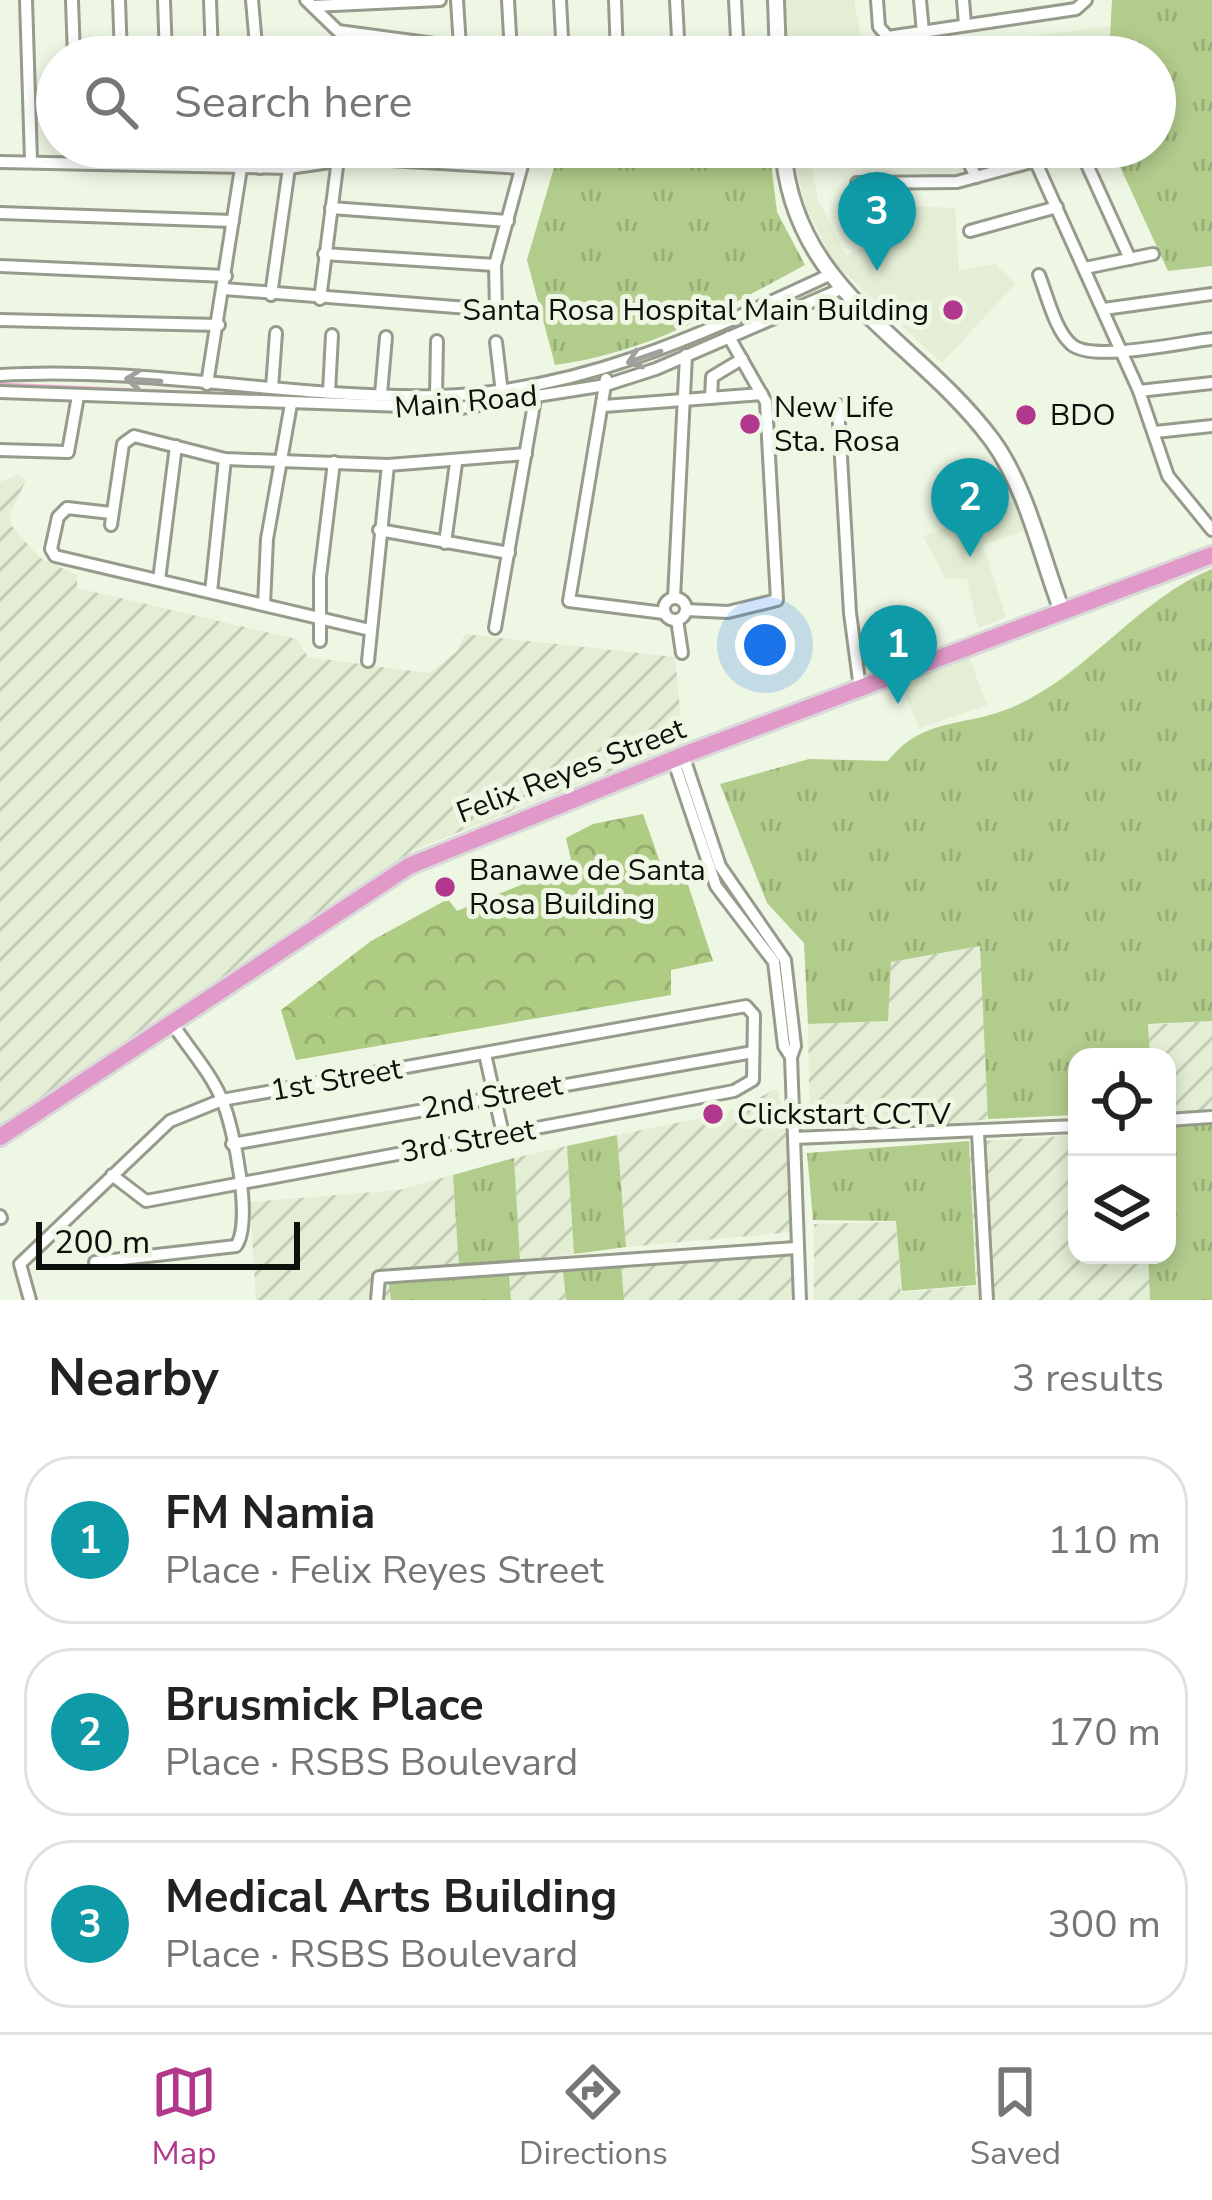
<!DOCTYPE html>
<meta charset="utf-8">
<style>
:root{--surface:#fff;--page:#f2f2f2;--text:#222;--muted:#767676;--line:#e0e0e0;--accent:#b1388c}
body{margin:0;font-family:"Nunito Sans",sans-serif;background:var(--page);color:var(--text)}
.controls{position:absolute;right:36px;bottom:36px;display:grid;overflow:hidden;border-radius:24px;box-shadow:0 6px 18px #0003}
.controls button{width:108px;height:108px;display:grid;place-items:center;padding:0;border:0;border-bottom:3px solid var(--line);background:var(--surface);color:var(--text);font:60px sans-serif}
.scale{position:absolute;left:36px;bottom:30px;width:264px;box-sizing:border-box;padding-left:12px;border:6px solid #0e110b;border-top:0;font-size:33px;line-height:42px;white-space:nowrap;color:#0e110b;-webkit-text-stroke:9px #eef6e4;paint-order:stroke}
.you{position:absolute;left:765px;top:645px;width:42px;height:42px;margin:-30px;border:9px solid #fff;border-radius:50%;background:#1a73e8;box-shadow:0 0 0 18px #1a73e833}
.badge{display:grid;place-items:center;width:78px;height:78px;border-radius:50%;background:var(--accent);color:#fff;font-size:39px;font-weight:700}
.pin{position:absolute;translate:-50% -99px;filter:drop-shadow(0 3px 6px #0008)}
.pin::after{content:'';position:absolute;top:63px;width:42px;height:36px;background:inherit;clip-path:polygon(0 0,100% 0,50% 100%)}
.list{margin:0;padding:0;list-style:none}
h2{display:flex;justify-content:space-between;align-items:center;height:156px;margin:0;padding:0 48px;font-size:51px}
h2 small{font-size:39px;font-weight:400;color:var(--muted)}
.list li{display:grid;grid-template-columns:78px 1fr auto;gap:36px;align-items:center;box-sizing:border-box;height:168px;margin:0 24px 24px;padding:0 24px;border:3px solid var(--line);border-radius:48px}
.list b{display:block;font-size:45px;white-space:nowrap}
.list p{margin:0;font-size:39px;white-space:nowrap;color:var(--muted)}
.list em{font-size:39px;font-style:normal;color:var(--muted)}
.icon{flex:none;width:66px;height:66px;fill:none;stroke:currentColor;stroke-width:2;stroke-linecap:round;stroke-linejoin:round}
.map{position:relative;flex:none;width:1212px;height:1300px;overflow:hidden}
.search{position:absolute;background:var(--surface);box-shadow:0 6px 18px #0003;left:36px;right:36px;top:36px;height:132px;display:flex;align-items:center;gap:30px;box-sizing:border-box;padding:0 42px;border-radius:66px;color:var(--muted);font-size:45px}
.sheet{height:732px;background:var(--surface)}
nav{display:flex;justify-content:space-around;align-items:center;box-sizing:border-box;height:168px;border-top:3px solid var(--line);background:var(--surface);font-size:33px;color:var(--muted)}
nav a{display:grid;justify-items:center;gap:6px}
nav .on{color:var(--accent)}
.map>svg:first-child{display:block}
</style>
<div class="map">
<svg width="1212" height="1300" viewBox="0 0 1212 1300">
<defs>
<pattern id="industrial-furrows" width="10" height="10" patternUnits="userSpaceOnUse" patternTransform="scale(3)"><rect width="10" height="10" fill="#e3eed4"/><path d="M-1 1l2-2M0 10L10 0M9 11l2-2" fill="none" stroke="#c2cbb5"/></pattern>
<pattern id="grass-tufts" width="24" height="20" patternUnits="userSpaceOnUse" patternTransform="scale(3)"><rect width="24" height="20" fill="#b2cc8c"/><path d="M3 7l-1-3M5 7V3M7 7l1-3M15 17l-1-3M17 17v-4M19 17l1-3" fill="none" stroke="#98ae77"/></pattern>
<pattern id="forest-crowns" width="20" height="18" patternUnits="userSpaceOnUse" patternTransform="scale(3)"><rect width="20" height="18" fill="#afcc83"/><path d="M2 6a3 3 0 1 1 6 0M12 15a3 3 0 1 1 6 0" fill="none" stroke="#95ae70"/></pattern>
</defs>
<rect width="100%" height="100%" fill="#eef6e4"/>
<g fill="#e3eed4">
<path d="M786 0H854L865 57 1112 26 1109 57H788Z"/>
<path d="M792 147H808L818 199 846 256 866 245 850 204 955 208 959 271 996 264 1015 284 942 363 834 263 805 205Z"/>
<path d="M1014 502 1024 531 983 545 1006 617 978 628 967 579H946L923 536Z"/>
<path d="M967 652 987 705 919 728 898 677Z"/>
</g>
<g fill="url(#industrial-furrows)">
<path d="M17 475 26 480 9 516 11 525 40 558 77 575V588L296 639 308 657 404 670 430 673 457 651 465 634 675 657 683 743 414 850 0 1127V482Z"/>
<path d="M981 946 988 1119 950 1125 810 1127 808 1024 887 1021 891 962Z"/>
<path d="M1212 1021V1123L1167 1126V1057H1150L1148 1025Z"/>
<path d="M777 1089 786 1118 794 1232 626 1247 617 1135 726 1113Z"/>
<path d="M1077 1135V1255H1148L1150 1300H814V1224L896 1222 901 1292 977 1286 969 1142Z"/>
<path d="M567 1146 574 1254 520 1260 514 1158Z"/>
<path d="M453 1175 460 1278 390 1283 391 1300H256L250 1202 399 1190Z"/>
<path d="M795 1250 798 1300H624L621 1264Z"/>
<path d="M563 1271 566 1300H511L509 1275Z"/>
</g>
<g fill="url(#grass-tufts)">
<path d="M1112 0H1212V266L1168 271 1111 147H1155V57H1109Z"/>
<path d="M560 147H769L777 212 805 265C723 309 648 353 555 365L527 260Z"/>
<path d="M1212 569V1021L1148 1024 1150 1057H1077V1115L988 1119 980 946 891 962 888 1021 808 1024 804 943 767 903 720 784 809 759 888 761C924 716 964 728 1013 707 1087 675 1138 599 1212 569Z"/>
<path d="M1212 1124V1300H1150L1148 1255H1167V1127Z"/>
<path d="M617 1135 626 1247 574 1254 567 1146Z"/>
<path d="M969 1141 976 1285 902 1291 896 1221 813 1220 807 1153Z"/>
<path d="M514 1158 520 1260 459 1268 453 1175Z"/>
<path d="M621 1264 624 1300H566L563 1271Z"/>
<path d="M509 1275 511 1300H391L389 1283Z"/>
</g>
<path fill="url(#forest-crowns)" d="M643 814 661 865 680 860 713 961 671 970V995L296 1060 281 1010 371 941 448 899 457 911 572 864 566 838 593 824Z"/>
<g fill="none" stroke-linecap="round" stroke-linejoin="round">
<g stroke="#f5acd8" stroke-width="3">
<path d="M689 347 819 287"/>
<path d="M639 369 676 353"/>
<path d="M0 384 323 398"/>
</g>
<defs>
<g id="minor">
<path d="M26 0 31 160"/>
<path d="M72 0 74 57"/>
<path d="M119 0 121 57"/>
<path d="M164 0 166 57"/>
<path d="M210 0 212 57"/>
<path d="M252 0 257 57"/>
<path d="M306 0 338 31 532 57"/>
<path d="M457 0 460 47"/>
<path d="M508 0 511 54"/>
<path d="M560 0 563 57"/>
<path d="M615 0 617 57"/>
<path d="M676 0 679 57"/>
<path d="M735 0 738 57"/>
<path d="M877 0 879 27 888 37 1076 9 1086 0"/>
<path d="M920 0 923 32"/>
<path d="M963 0 965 24"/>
<path d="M313 6 440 0"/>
<path d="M215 147V166"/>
<path d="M260 147V168"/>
<path d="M961 147 976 177"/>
<path d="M1029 147 1139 391 1168 476 1212 530"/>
<path d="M1079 147 1130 259"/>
<path d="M0 162 289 168 357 158 521 168"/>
<path d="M857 183 957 182 1035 161"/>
<path d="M331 208 508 221"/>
<path d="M0 213 233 221"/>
<path d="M970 231 1057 207"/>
<path d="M324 254 495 265"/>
<path d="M0 266 226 276"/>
<path d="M1085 268 1153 254"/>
<path d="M1039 275C1047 295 1055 330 1071 344 1091 363 1182 342 1212 339"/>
<path d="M224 289 519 312"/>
<path d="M271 295 289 168"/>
<path d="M320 299 338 159"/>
<path d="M1104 309 1212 294"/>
<path d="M496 310 495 265 527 147"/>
<path d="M0 320 219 325"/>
<path d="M496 342 502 393"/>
<path d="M0 375C145 366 292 399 438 396 580 392 702 334 827 276"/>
<path d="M606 379 569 601 664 613"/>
<path d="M207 384 241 168"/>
<path d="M272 388 276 333"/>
<path d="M1139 391 1212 383"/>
<path d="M0 392 460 408 606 385 656 369 841 289"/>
<path d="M329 392 332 335"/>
<path d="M381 394 386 337"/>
<path d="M436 396 437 341"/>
<path d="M711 398 712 377 742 359"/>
<path d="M838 405 850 613 860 688"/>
<path d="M604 406 762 394"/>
<path d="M1155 432 1212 426"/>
<path d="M0 450 68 452 78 396"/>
<path d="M111 513 67 508 58 517 51 549 55 556 370 630"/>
<path d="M111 525 123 444 134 436 225 459 388 465 526 454"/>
<path d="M379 530 509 553"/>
<path d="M445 543 456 463"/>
<path d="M159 580 176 446"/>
<path d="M211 592 225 459"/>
<circle cx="675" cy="609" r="11"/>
<path d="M674 598 686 355"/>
<path d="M264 605 267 539 291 404"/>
<path d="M686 610 728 612 777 600 766 402 729 337"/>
<path d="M677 620 682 653"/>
<path d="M495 628 536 393"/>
<path d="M320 641V577L334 462"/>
<path d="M368 661 388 465"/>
<path d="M683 755 720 866 785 960 795 1046 791 1057 800 1300"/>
<path d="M673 759 716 886 774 962 784 1046 791 1057"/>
<path d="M485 1054 503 1134"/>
<path d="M1167 1120 1212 1117"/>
<path d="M978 1133 987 1300"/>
<path d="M794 1138 1077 1126"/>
<path d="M232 1144 753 1052"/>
<path d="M0 1216 1 1218"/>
<path d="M95 1262 236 1246C253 1222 234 1128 222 1100 211 1073 187 1046 171 1022"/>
<path d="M30 1300 20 1264 170 1121 222 1100 746 1006 754 1015 753 1080 734 1091 146 1201 112 1175"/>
<path d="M377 1300 379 1277 796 1248"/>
</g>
<g id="tertiary">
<path d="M776 0 778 57"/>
<path d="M783 147C792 291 915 337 992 440 1027 488 1041 556 1062 611"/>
</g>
<path id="primary" d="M0 1137 409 866 694 751 1212 555"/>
</defs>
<use href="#minor" stroke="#959c8b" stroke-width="16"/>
<use href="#tertiary" stroke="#959c8b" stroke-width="20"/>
<use href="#primary" stroke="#d8d9d8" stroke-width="22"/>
<use href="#minor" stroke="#fff" stroke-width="10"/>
<use href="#tertiary" stroke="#fff" stroke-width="14"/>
<use href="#primary" stroke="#e099c8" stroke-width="16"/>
</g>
<defs><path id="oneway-shaft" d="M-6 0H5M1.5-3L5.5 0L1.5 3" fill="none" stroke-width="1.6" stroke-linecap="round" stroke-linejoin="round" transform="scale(3)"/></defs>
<g stroke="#9fa09d">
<use href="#oneway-shaft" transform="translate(644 357) rotate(161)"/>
<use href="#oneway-shaft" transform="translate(143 380) rotate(-176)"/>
</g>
<g fill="#b1388c" stroke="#eef6e4" stroke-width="4.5">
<circle cx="953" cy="310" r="12"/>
<circle cx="1026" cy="415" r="12"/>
<circle cx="750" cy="424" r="12"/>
<circle cx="445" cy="887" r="12"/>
<circle cx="713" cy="1114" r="12"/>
</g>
<g text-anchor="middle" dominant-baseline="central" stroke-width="10" stroke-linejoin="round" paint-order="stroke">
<g font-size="30" fill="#0e110b" stroke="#eef6e4" text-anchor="start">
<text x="929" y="310" text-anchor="end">Santa Rosa Hospital Main Building</text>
<text x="774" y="407">New Life<tspan x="774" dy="34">Sta. Rosa</tspan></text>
<text x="1050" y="415">BDO</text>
<text x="469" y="870">Banawe de Santa<tspan x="469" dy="34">Rosa Building</tspan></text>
<text x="737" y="1114">Clickstart CCTV</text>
</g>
<g font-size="30" fill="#0e110b" stroke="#eef6e4">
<text transform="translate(466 402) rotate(-5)">Main Road</text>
<text transform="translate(571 771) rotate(-21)">Felix Reyes Street</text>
<text transform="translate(336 1080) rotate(-10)">1st Street</text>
<text transform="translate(492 1097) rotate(-10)">2nd Street</text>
<text transform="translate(468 1141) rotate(-10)">3rd Street</text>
</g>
</g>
</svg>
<div class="controls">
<button><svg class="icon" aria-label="locate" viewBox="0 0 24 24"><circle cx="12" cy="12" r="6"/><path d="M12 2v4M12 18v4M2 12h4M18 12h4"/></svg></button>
<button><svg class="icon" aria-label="layers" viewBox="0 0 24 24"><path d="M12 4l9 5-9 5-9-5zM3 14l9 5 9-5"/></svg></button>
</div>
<div class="scale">200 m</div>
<div class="you"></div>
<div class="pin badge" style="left:898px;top:704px;background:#0f9aa8">1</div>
<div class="pin badge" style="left:970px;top:557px;background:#0f9aa8">2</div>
<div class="pin badge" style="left:877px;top:271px;background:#0f9aa8">3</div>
<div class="search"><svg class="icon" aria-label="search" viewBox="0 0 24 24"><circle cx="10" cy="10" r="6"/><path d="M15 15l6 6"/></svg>Search here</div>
</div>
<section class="sheet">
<h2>Nearby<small>3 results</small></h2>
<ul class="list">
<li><span class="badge" style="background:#0f9aa8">1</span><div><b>FM Namia</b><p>Place · Felix Reyes Street</p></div><em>110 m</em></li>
<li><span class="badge" style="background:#0f9aa8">2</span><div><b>Brusmick Place</b><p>Place · RSBS Boulevard</p></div><em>170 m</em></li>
<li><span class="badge" style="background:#0f9aa8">3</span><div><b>Medical Arts Building</b><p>Place · RSBS Boulevard</p></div><em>300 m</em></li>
</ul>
</section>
<nav>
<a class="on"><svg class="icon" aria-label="map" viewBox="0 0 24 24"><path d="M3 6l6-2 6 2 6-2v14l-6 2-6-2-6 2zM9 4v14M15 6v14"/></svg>Map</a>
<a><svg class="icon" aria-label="directions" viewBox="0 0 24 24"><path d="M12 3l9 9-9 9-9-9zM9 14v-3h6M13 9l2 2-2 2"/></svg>Directions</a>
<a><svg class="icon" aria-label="saved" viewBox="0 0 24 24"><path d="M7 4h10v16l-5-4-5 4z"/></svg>Saved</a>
</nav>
